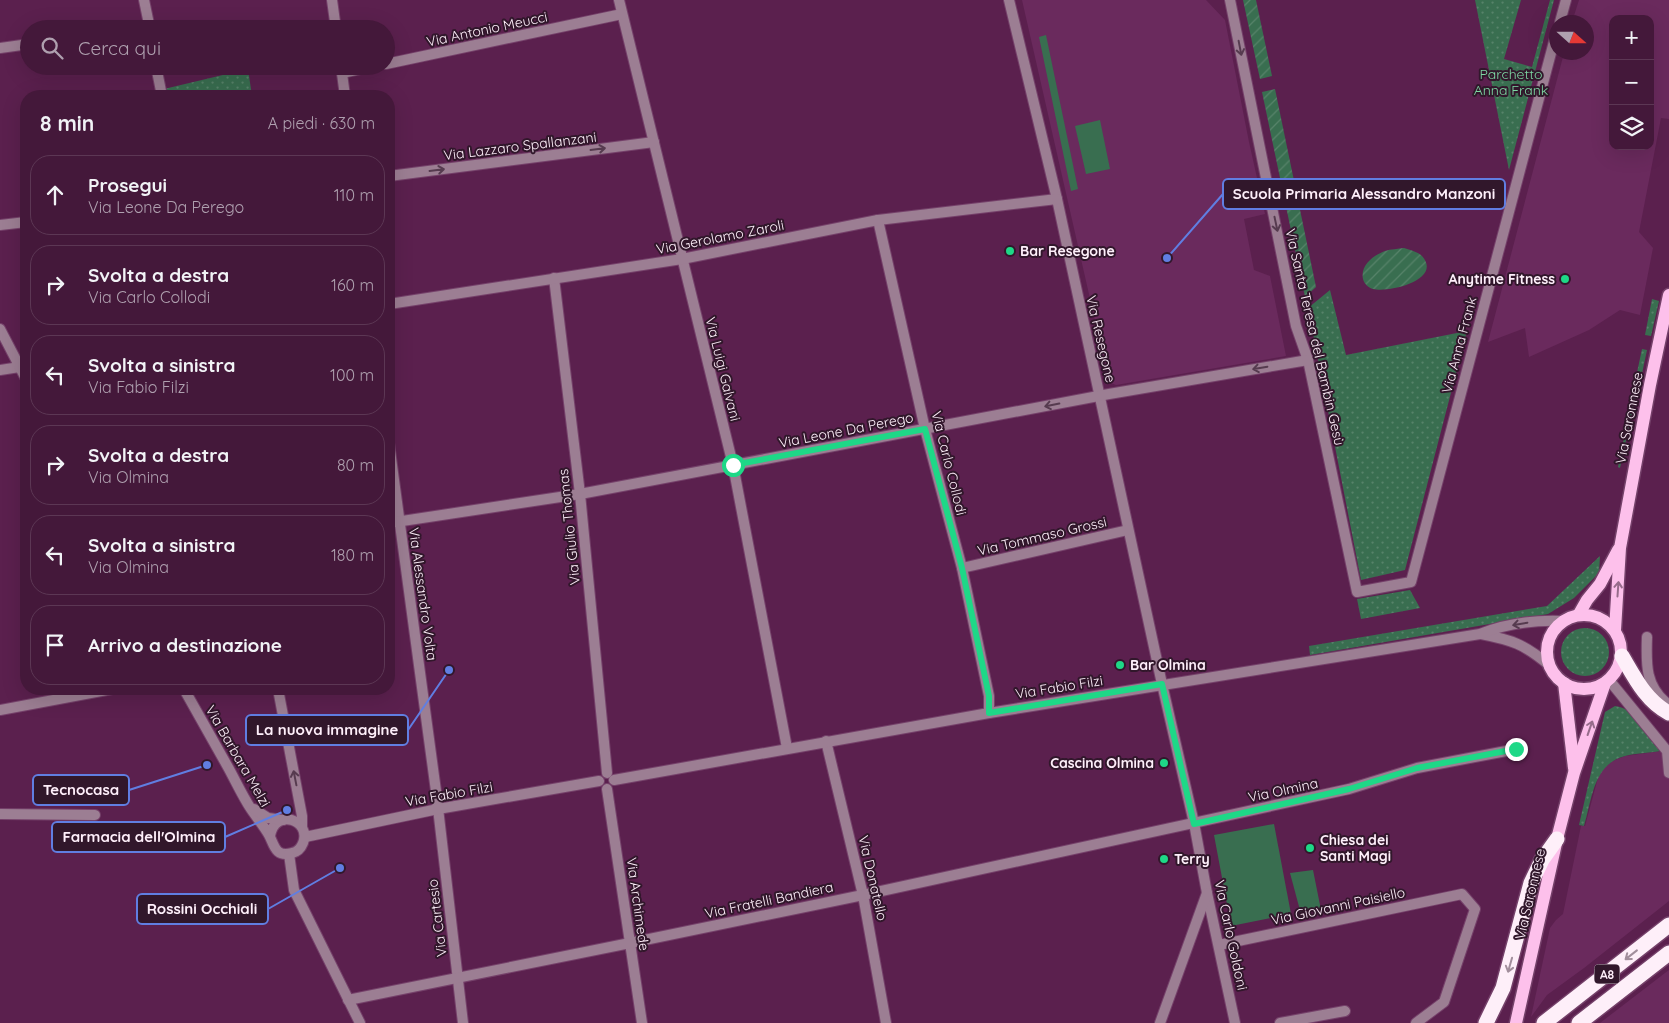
<!DOCTYPE html>
<html lang="it">
<meta charset="utf-8">
<style>
:root{--surface:#44183a;--page:#4b2142;--text:#f1f3f6;--muted:#afa0af;--line:#5c3754}
body{margin:0;font-family:Quicksand,sans-serif;background:var(--page);color:var(--text)}
.controls{position:absolute;right:15px;top:15px;display:grid;overflow:hidden;border-radius:10px;box-shadow:0 5px 20px #0002}
.controls button{width:45px;height:45px;display:grid;place-items:center;padding:0;border:0;border-bottom:1px solid var(--line);background:var(--surface);color:var(--text);font:25px sans-serif}
.compass{position:absolute;left:1549px;top:15px;width:45px;height:45px;border-radius:50%;background:var(--surface);box-shadow:0 5px 20px #0002;rotate:111deg}
.stop{position:absolute;width:15px;height:15px;margin:-11px;border:4px solid #1ed887;border-radius:50%;background:#fff}
.stop.end{background:#1ed887;border-color:#fff;box-shadow:0 1px 5px #0008}
.list{margin:0;padding:0;list-style:none}
h2{display:flex;justify-content:space-between;align-items:center;height:65px;margin:0;padding:0 20px;font-size:21px}
h2 small{font-size:16px;font-weight:400;color:var(--muted)}
.list li{display:grid;grid-template-columns:32px 1fr auto;gap:15px;align-items:center;box-sizing:border-box;height:80px;margin:0 10px 10px;padding:0 10px;border:1px solid var(--line);border-radius:20px}
.list b{display:block;font-size:19px;white-space:nowrap}
.list p{margin:0;font-size:16px;white-space:nowrap;color:var(--muted)}
.list em{font-size:16px;font-style:normal;color:var(--muted)}
.icon{flex:none;width:28px;height:28px;fill:none;stroke:currentColor;stroke-width:2;stroke-linecap:round;stroke-linejoin:round}
.map{position:relative;flex:none;width:1669px;height:1023px;overflow:hidden}
.search{position:absolute;background:var(--surface);box-shadow:0 5px 20px #0002;left:20px;top:20px;width:375px;height:55px;display:flex;align-items:center;gap:12px;box-sizing:border-box;padding:0 18px;border-radius:28px;color:var(--muted);font-size:19px}
.panel{position:absolute;background:var(--surface);box-shadow:0 5px 20px #0002;left:20px;top:90px;width:375px;height:605px;border-radius:20px}
.map>svg:first-child{display:block}
</style>
<div class="map">
<svg width="1669" height="1023" viewBox="0 0 1669 1023">
<defs>
<pattern id="grass-dots" width="8" height="8" patternUnits="userSpaceOnUse" patternTransform="scale(1.25)"><rect width="8" height="8" fill="#396e50"/><path d="M2 2h.1M6 6h.1" fill="none" stroke="#57836a" stroke-width="1.8" stroke-linecap="round"/></pattern>
<pattern id="garden-furrows" width="10" height="10" patternUnits="userSpaceOnUse" patternTransform="scale(1.25)"><rect width="10" height="10" fill="#396e50"/><path d="M-1 1l2-2M0 10L10 0M9 11l2-2" fill="none" stroke="#57836a"/></pattern>
</defs>
<rect width="100%" height="100%" fill="#5b204e"/>
<g fill="#6a2a5d" fill-rule="evenodd">
<path d="M1022 0H1206L1225 20 1249 142 1265 214 1244 219 1254 270 1270 276 1286 356 1116 385 1109 382Z"/>
<path d="M1579 0H1669V119L1661 118 1639 232 1653 248 1640 315 1620 310 1589 330 1529 357 1525 328 1488 342 1564 53 1586 52V22H1572ZM1613 19H1650V146H1613Z"/>
<path d="M1669 750V901L1584 968 1547 995 1531 1017 1550 928 1556 920 1563 914 1581 826H1585L1599 774 1606 766 1615 760 1625 756Z"/>
<path d="M1669 970V1023H1600L1665 973Z"/>
</g>
<g fill="url(#grass-dots)">
<path d="M1475 0H1521L1504 59 1532 67 1550 0H1554L1509 170Z"/>
<path d="M248 69 252 96H165L164 89Z"/>
<path d="M1330 290 1346 355 1467 331 1405 570 1361 580 1308 308Z"/>
<path d="M1652 299 1659 301 1651 336 1645 335Z"/>
<path d="M1642 349 1647 350 1640 383 1635 382Z"/>
<path d="M1634 389 1637 390 1620 468 1618 467Z"/>
<path d="M1600 556 1599 573 1574 598 1548 614 1310 655 1309 646 1547 606Z"/>
<path d="M1410 590 1420 608 1361 619 1357 599Z"/>
<circle cx="1585" cy="652" r="24"/>
<path d="M1615 706C1637 709 1648 734 1660 751 1649 753 1636 753 1625 756 1593 764 1592 800 1584 826L1579 825 1605 712Z"/>
</g>
<g fill="url(#garden-furrows)">
<path d="M1243 0H1256L1272 76 1260 79Z"/>
<path d="M1275 89 1316 287 1305 297 1262 92Z"/>
<path d="M1404 248C1410 250 1418 252 1422 256 1443 280 1389 293 1373 289 1369 288 1364 284 1363 279 1360 265 1374 255 1385 251 1391 249 1398 249 1404 248Z"/>
</g>
<g fill="#396e50">
<path d="M1046 35 1078 189 1071 191 1039 37Z"/>
<path d="M1100 120 1110 169 1086 174 1075 126Z"/>
<path d="M1274 824 1291 914 1231 926 1214 835Z"/>
<path d="M1313 870 1321 910 1301 914 1290 873Z"/>
</g>
<g fill="none" stroke-linecap="round" stroke-linejoin="round">
<defs>
<g id="minor">
<path d="M144 0 150 29"/>
<path d="M332 0 336 29"/>
<path d="M619 0 733 465 787 748"/>
<path d="M1009 0 1057 199 1162 684 1194 823 1207 893 1235 1023"/>
<path d="M1230 0 1296 326 1308 360 1357 592 1411 582 1556 34"/>
<path d="M1560 22 1566 0"/>
<path d="M0 48 29 44"/>
<path d="M386 64 622 14"/>
<path d="M156 66 162 96"/>
<path d="M341 66 345 96"/>
<path d="M342 73 375 66"/>
<path d="M389 176 654 142"/>
<path d="M878 220 925 429 962 568 989 696V713"/>
<path d="M0 225 26 222"/>
<path d="M554 278 580 494 607 773"/>
<path d="M389 304 682 259 878 220 1057 199"/>
<path d="M0 370 26 366"/>
<path d="M389 443 436 791 463 1023"/>
<path d="M389 523 580 494 1109 394 1308 360"/>
<path d="M962 568 1128 530"/>
<path d="M1481 634C1512 640 1524 644 1549 665"/>
<path d="M1647 637C1646 664 1645 687 1669 705"/>
<path d="M1609 680 1667 751 1669 773"/>
<path d="M278 689 302 816V826"/>
<path d="M0 710 112 689"/>
<path d="M826 741 863 895 886 1023"/>
<path d="M614 780 989 713 1480 634C1505 624 1535 620 1562 621"/>
<path d="M607 789 642 1023"/>
<path d="M0 814 95 815"/>
<path d="M305 837 438 809 599 781"/>
<path d="M1219 945 1462 894 1475 909 1444 1002 1416 1023"/>
<path d="M348 1000 630 943 863 895 1349 789 1417 768 1517 749"/>
<path d="M1160 1023 1207 893"/>
<path d="M1280 1023 1345 1011"/>
</g>
<g id="tertiary">
<path d="M0 329 26 379"/>
<path d="M184 689C199 716 214 742 229 769 236 782 243 797 251 809 257 818 264 826 269 835 274 844 275 858 292 853 297 852 301 848 303 843 312 820 275 807 270 836"/>
<path d="M254 809 268 818 283 820"/>
<path d="M289 854 294 890 360 1023"/>
</g>
<g id="primary">
<path d="M1579 614 1587 600 1600 584 1618 550"/>
<circle cx="1584" cy="652" r="37"/>
<path d="M1615 630 1620 548 1650 385 1669 295"/>
<path d="M1564 683 1574 768"/>
<path d="M1516 1023 1557 839 1574 773 1605 683"/>
</g>
<g id="motorway">
<path d="M1622 656C1635 678 1646 701 1669 713"/>
<path d="M1486 1023 1503 988 1531 883 1542 860 1557 839"/>
<path d="M1544 1023 1669 925"/>
<path d="M1579 1023 1669 953"/>
</g>
</defs>
<use href="#minor" stroke="#75416a" stroke-width="12"/>
<use href="#tertiary" stroke="#75416a" stroke-width="12"/>
<use href="#primary" stroke="#75416a" stroke-width="15"/>
<use href="#motorway" stroke="#75416a" stroke-width="18"/>
<use href="#minor" stroke="#9c7e93" stroke-width="10"/>
<use href="#tertiary" stroke="#9c7e93" stroke-width="10"/>
<use href="#primary" stroke="#fdc0eb" stroke-width="12"/>
<use href="#motorway" stroke="#feeff9" stroke-width="15"/>
</g>
<defs><path id="oneway-shaft" d="M-6 0H5M1.5-3L5.5 0L1.5 3" fill="none" stroke-width="1.6" stroke-linecap="round" stroke-linejoin="round" transform="scale(1.25)"/></defs>
<g stroke="#563b4f">
<use href="#oneway-shaft" transform="translate(1240 48) rotate(79)"/>
<use href="#oneway-shaft" transform="translate(598 149) rotate(-7)"/>
<use href="#oneway-shaft" transform="translate(437 170) rotate(-7)"/>
<use href="#oneway-shaft" transform="translate(1276 224) rotate(78)"/>
<use href="#oneway-shaft" transform="translate(1260 368) rotate(170)"/>
<use href="#oneway-shaft" transform="translate(1052 405) rotate(169)"/>
<use href="#oneway-shaft" transform="translate(1520 624) rotate(170)"/>
<use href="#oneway-shaft" transform="translate(295 778) rotate(-101)"/>
</g>
<g stroke="#976c8b">
<use href="#oneway-shaft" transform="translate(1618 589) rotate(-86)"/>
<use href="#oneway-shaft" transform="translate(1590 728) rotate(-71)"/>
</g>
<g stroke="#a28e9c">
<use href="#oneway-shaft" transform="translate(1631 955) rotate(142)"/>
<use href="#oneway-shaft" transform="translate(1510 965) rotate(106)"/>
</g>
<g fill="none" stroke-linecap="round" stroke-linejoin="round">
<path stroke="#1ed887" stroke-width="6" d="M733 465 925 429 962 568 989 696V713L1162 684 1194 824 1349 789 1417 768 1516 749"/>
</g>
<g fill="#1ed887" stroke="#31172b" stroke-width="2">
<circle cx="1010" cy="251" r="5"/>
<circle cx="1565" cy="279" r="5"/>
<circle cx="1120" cy="665" r="5"/>
<circle cx="1164" cy="763" r="5"/>
<circle cx="1310" cy="848" r="5"/>
<circle cx="1164" cy="859" r="5"/>
</g>
<g text-anchor="middle" dominant-baseline="central" stroke-width="4" stroke-linejoin="round" paint-order="stroke">
<rect fill="#31172b" stroke="#c0aebc" stroke-width="1" x="1594.5" y="964.5" width="25" height="19" rx="4"/>
<g font-size="12" font-weight="bold" fill="#feeffa">
<text x="1607" y="974">A8</text>
</g>
<g font-size="14" fill="#feeffa" stroke="#31172b">
<text transform="translate(487 29) rotate(-12)">Via Antonio Meucci</text>
<text transform="translate(520 146) rotate(-7)">Via Lazzaro Spallanzani</text>
<text transform="translate(720 237) rotate(-11)">Via Gerolamo Zaroli</text>
<text transform="translate(1315 337) rotate(77)">Via Santa Teresa del Bambin Gesù</text>
<text transform="translate(1101 339) rotate(77)">Via Resegone</text>
<text transform="translate(1459 345) rotate(-75)">Via Anna Frank</text>
<text transform="translate(723 369) rotate(76)">Via Luigi Galvani</text>
<text transform="translate(1629 418) rotate(-79)">Via Saronnese</text>
<text transform="translate(846 430) rotate(-11)">Via Leone Da Perego</text>
<text transform="translate(949 463) rotate(76)">Via Carlo Collodi</text>
<text transform="translate(569 527) rotate(-96)">Via Giulio Thomas</text>
<text transform="translate(1042 536) rotate(-13)">Via Tommaso Grossi</text>
<text transform="translate(423 594) rotate(82)">Via Alessandro Volta</text>
<text transform="translate(1059 687) rotate(-9)">Via Fabio Filzi</text>
<text transform="translate(238 756) rotate(60)">Via Barbara Melzi</text>
<text transform="translate(1283 790) rotate(-12)">Via Olmina</text>
<text transform="translate(449 794) rotate(-10)">Via Fabio Filzi</text>
<text transform="translate(873 878) rotate(77)">Via Donatello</text>
<text transform="translate(1530 894) rotate(-77)">Via Saronnese</text>
<text transform="translate(769 900) rotate(-12)">Via Fratelli Bandiera</text>
<text transform="translate(638 904) rotate(82)">Via Archimede</text>
<text transform="translate(1338 906) rotate(-12)">Via Giovanni Paisiello</text>
<text transform="translate(437 918) rotate(-97)">Via Cartesio</text>
<text transform="translate(1231 935) rotate(78)">Via Carlo Goldoni</text>
</g>
<g font-size="14" fill="#7ed9a4" stroke="#31172b">
<text x="1511" y="74">Parchetto<tspan x="1511" dy="16">Anna Frank</tspan></text>
</g>
<g font-size="14" font-weight="bold" fill="#feeffa" stroke="#31172b" text-anchor="start">
<text x="1020" y="251">Bar Resegone</text>
<text x="1555" y="279" text-anchor="end">Anytime Fitness</text>
<text x="1130" y="665">Bar Olmina</text>
<text x="1154" y="763" text-anchor="end">Cascina Olmina</text>
<text x="1320" y="840">Chiesa dei<tspan x="1320" dy="16">Santi Magi</tspan></text>
<text x="1174" y="859">Terry</text>
</g>
</g>
<path fill="none" stroke="#607ee2" stroke-width="2" d="M1167 258L1223 194M449 670L408 730M207 765L129 790M287 810L225 837M340 868L268 909"/>
<g fill="#607ee2" stroke="#31172b" stroke-width="2">
<circle cx="1167" cy="258" r="5"/>
<circle cx="449" cy="670" r="5"/>
<circle cx="207" cy="765" r="5"/>
<circle cx="287" cy="810" r="5"/>
<circle cx="340" cy="868" r="5"/>
</g>
<g fill="#31172b" stroke="#607ee2" stroke-width="2">
<rect x="1223" y="179" width="282" height="30" rx="5"/>
<rect x="246" y="715" width="162" height="30" rx="5"/>
<rect x="33" y="775" width="96" height="30" rx="5"/>
<rect x="52" y="822" width="173" height="30" rx="5"/>
<rect x="137" y="894" width="131" height="30" rx="5"/>
</g>
<g font-size="15" text-anchor="middle" font-weight="bold" fill="#feeffa">
<text x="1364" y="199">Scuola Primaria Alessandro Manzoni</text>
<text x="327" y="735">La nuova immagine</text>
<text x="81" y="795">Tecnocasa</text>
<text x="139" y="842">Farmacia dell'Olmina</text>
<text x="202" y="914">Rossini Occhiali</text>
</g>
</svg>
<div class="controls">
<button>+</button>
<button>−</button>
<button><svg class="icon" aria-label="layers" viewBox="0 0 24 24"><path d="M12 4l9 5-9 5-9-5zM3 14l9 5 9-5"/></svg></button>
</div>
<svg class="compass" viewBox="-18 -18 36 36"><path d="M0-13l5 13h-10z" fill="#e53935"/><path d="M0 13l5-13h-10z" fill="#afa0af"/></svg>
<div class="stop" style="left:733px;top:465px"></div>
<div class="stop end" style="left:1516px;top:749px"></div>
<div class="search"><svg class="icon" aria-label="search" viewBox="0 0 24 24"><circle cx="10" cy="10" r="6"/><path d="M15 15l6 6"/></svg>Cerca qui</div>
<section class="panel">
<h2>8 min<small>A piedi · 630 m</small></h2>
<ul class="list">
<li><svg class="icon" aria-label="ahead" viewBox="0 0 24 24"><path d="M12 20V5M6 11l6-6 6 6"/></svg><div><b>Prosegui</b><p>Via Leone Da Perego</p></div><em>110 m</em></li>
<li><svg class="icon" aria-label="right" viewBox="0 0 24 24"><path d="M7 20v-9h11M14 6l5 5-5 5"/></svg><div><b>Svolta a destra</b><p>Via Carlo Collodi</p></div><em>160 m</em></li>
<li><svg class="icon" aria-label="left" viewBox="0 0 24 24"><path d="M17 20v-9H6M10 6l-5 5 5 5"/></svg><div><b>Svolta a sinistra</b><p>Via Fabio Filzi</p></div><em>100 m</em></li>
<li><svg class="icon" aria-label="right" viewBox="0 0 24 24"><path d="M7 20v-9h11M14 6l5 5-5 5"/></svg><div><b>Svolta a destra</b><p>Via Olmina</p></div><em>80 m</em></li>
<li><svg class="icon" aria-label="left" viewBox="0 0 24 24"><path d="M17 20v-9H6M10 6l-5 5 5 5"/></svg><div><b>Svolta a sinistra</b><p>Via Olmina</p></div><em>180 m</em></li>
<li><svg class="icon" aria-label="arrive" viewBox="0 0 24 24"><path d="M6 21V4h12l-3 4 3 4H6"/></svg><div><b>Arrivo a destinazione</b></div></li>
</ul>
</section>
</div>
